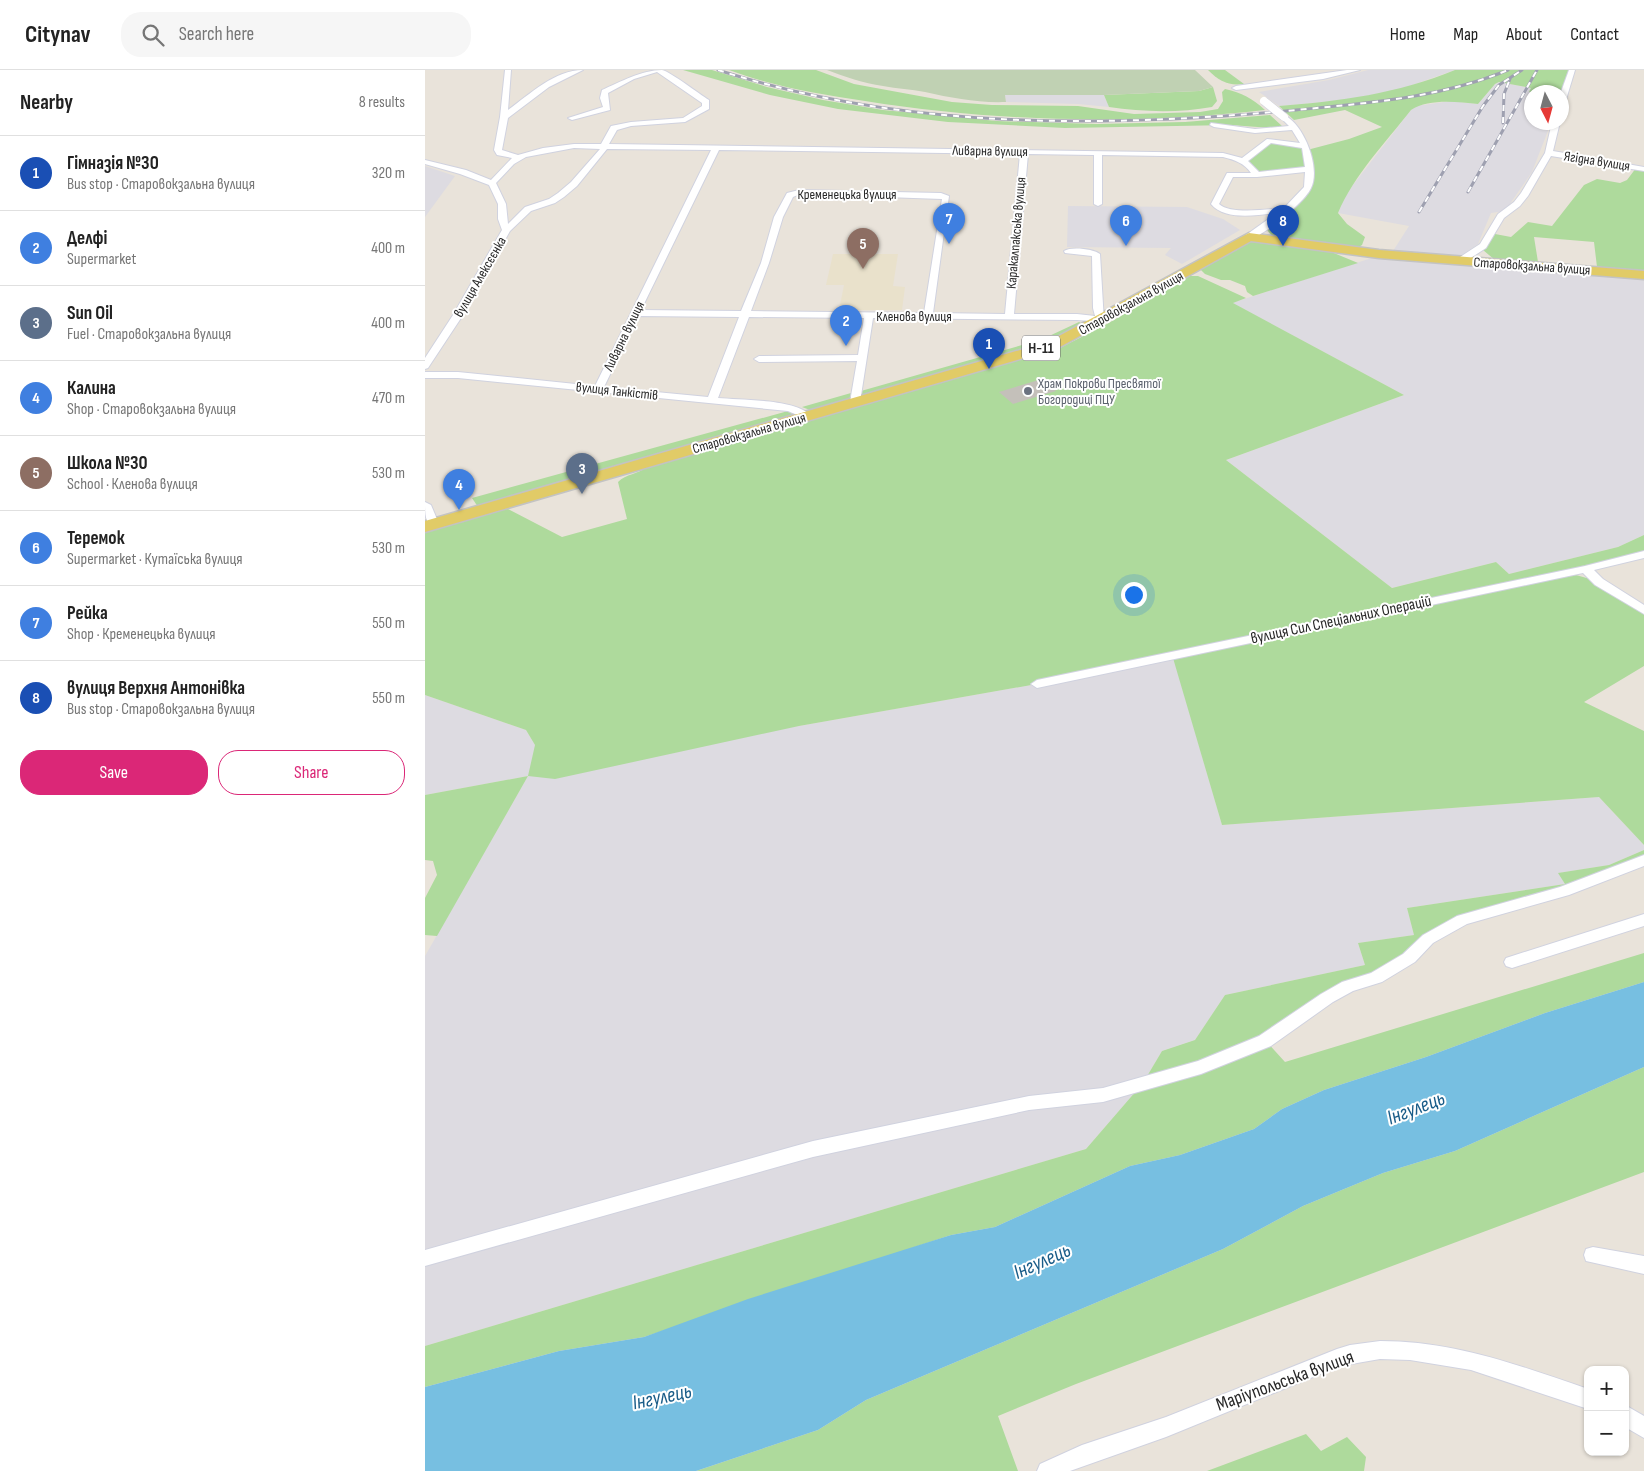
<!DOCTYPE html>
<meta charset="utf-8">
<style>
:root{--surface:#fff;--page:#f6f6f6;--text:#222;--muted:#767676;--line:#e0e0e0;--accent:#db2777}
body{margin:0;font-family:"Sofia Sans Condensed",sans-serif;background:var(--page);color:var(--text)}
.controls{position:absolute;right:15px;bottom:15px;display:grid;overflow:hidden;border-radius:10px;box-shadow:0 1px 4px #0004}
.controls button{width:45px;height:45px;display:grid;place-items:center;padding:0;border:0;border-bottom:1px solid var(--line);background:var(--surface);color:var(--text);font:25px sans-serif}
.compass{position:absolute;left:1099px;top:15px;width:45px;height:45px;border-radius:50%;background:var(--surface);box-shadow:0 1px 4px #0004;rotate:174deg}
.you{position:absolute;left:708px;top:524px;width:18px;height:18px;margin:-12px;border:4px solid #fff;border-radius:50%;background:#1a73e8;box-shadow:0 0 0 8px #1a73e833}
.badge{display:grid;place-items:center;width:32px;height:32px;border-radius:50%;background:var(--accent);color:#fff;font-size:16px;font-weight:700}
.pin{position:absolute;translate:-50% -41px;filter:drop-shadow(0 1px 2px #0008)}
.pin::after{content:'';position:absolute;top:26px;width:18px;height:15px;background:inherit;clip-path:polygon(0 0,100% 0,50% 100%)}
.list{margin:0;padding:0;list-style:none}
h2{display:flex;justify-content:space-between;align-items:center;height:65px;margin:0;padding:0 20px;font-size:21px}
h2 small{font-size:16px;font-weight:400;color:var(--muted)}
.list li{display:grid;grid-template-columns:32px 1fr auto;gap:15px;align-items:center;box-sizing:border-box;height:75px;padding:0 20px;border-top:1px solid var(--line)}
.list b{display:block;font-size:19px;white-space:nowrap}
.list p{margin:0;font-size:16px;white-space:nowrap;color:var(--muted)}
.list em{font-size:16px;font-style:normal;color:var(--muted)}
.actions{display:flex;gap:10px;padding:15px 20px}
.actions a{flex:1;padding:11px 0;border:1px solid var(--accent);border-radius:20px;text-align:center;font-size:18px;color:var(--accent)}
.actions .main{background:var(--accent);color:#fff}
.icon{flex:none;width:28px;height:28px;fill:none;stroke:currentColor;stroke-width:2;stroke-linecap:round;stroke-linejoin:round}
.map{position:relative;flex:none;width:1219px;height:1401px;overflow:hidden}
header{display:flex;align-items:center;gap:30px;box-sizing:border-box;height:70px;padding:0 25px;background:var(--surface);border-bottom:1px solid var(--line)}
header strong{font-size:24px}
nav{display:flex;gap:28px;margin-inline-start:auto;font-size:18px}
.search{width:350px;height:45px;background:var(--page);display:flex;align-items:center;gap:12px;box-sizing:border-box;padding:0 18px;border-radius:20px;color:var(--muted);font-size:19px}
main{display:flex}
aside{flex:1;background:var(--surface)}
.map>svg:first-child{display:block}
</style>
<header>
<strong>Citynav</strong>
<div class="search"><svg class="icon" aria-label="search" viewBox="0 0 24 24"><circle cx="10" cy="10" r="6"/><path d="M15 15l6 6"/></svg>Search here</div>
<nav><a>Home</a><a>Map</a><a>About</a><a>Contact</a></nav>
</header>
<main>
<aside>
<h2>Nearby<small>8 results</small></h2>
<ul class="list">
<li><span class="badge" style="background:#1a4fb4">1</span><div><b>Гімназія №30</b><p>Bus stop · Старовокзальна вулиця</p></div><em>320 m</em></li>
<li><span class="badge" style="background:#3f7fe0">2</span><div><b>Делфі</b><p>Supermarket</p></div><em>400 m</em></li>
<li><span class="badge" style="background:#5c6f8a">3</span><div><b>Sun Oil</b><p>Fuel · Старовокзальна вулиця</p></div><em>400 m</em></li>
<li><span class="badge" style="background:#3f7fe0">4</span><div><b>Калина</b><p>Shop · Старовокзальна вулиця</p></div><em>470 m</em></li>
<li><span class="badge" style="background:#8d6e63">5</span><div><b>Школа №30</b><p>School · Кленова вулиця</p></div><em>530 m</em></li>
<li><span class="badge" style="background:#3f7fe0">6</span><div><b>Теремок</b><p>Supermarket · Кутаїська вулиця</p></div><em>530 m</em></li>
<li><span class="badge" style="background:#3f7fe0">7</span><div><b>Рейка</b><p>Shop · Кременецька вулиця</p></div><em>550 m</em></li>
<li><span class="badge" style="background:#1a4fb4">8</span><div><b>вулиця Верхня Антонівка</b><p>Bus stop · Старовокзальна вулиця</p></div><em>550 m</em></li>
</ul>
<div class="actions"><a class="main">Save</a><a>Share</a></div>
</aside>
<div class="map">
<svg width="1219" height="1401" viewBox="0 0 1219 1401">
<rect width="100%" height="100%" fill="#e9e3da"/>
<g fill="#dddbe1">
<path d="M943 0H1030L976 19 922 30 854 36 834 22 904 10Z"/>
<path d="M1074 12 1107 18 1104 22H1109H1106V52L1126 53 1107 102 1080 141 1066 143 1053 174 1035 186 968 181 984 156 913 143 919 129 928 115 986 40 991 36 1026 31 1053 34 1070 14Z"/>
<path d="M580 25H679L684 37 653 34 581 32Z"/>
<path d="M0 96 30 106 0 147Z"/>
<path d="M643 136 762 137 798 149 815 160 757 194 740 185 746 178 642 177Z"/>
<path d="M953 186 1219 207V465L1193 477 1084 504 1071 492 967 518 801 390 979 325 807 233Z"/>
<path d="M748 586 797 755 1174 727 1219 775V780L1184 795 1134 803 1140 814 982 838 989 865 933 873 940 895 800 925 770 970 737 981 718 1013 661 1079 0 1276V886L103 706 0 725V625L101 660 110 675 374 656 612 614Z"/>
</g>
<path fill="#e9e1cb" d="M408 184H473L468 216 480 217 477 240H414L419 215H401Z"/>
<g fill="#aeda9c">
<path d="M258 0H287L342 17 398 30 458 40 572 51 672 54 760 52 845 45 857 56 846 58 806 55 640 58 523 52 413 39 345 25Z"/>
<path d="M304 0H391L429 14 527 32 567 35 653 36 709 44 775 42 793 39 798 31 797 22 800 19C817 23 827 28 840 40 708 55 571 52 440 31 394 24 347 16 304 0Z"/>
<path d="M783 0H800L819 14C803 16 794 11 783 0Z"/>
<path d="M1030 0H1145L1136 22H1104L1106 18 1074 12 1070 14 1053 34C1033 32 1004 28 986 40 961 72 929 105 913 143L922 154 940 167 937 175 932 178 847 166 842 160 878 124 884 100 832 105 819 90 842 72 881 76 882 80 924 69 957 57 920 40 869 50 854 36C915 31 972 24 1030 0Z"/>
<path d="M788 17 792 31 787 37C754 43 717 42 684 37L679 25 774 21Z"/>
<path d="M1211 98 1219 100V202L1172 197 1169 172 1109 167 1113 192 1070 190 1058 180 1070 164 1086 167 1103 152 1127 156 1159 115 1172 109 1195 113 1202 110Z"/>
<path d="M826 172 904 181 933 193 828 226 822 222 820 216 805 210H796L780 204 775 199 817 175Z"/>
<path d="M765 206H773L821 228 808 233 979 325 801 390 967 518 1071 492 1084 504 1193 477 1219 465V481L1154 498 945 540 612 614 374 656 130 709 103 706 12 866 0 865V828L12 805 8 791 0 790V725L103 706 110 675 101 660 0 625V462L68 441 83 439 137 467 202 449 193 412C201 404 213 404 222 397L461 326 633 279 682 254Z"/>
<path d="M654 252 660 255 632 271 437 326 435 325 436 321 597 275 622 267Z"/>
<path d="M426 323 424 331 385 340 377 337Z"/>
<path d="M363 341 367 342 371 346 53 437 47 428Z"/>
<path d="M1151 505 1165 509 1219 543V596L1159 632 1219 661V775L1174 727 797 755 748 588 1136 506Z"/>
<path d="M1219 780V790L1037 850 984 888 923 916 841 971 860 992 1219 883V912L1120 943 1001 987 899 1020 857 1039 829 1059 755 1085 705 1096 570 1157 526 1165 219 1267 134 1281 0 1317V1276L661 1079 718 1013 737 981 770 970 800 925 940 895 933 873 989 865 982 838 1140 814 1133 803 1184 795Z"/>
<path d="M1219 997V1102L651 1314 573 1346 593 1401H271L393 1360 441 1330 798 1179 878 1136 958 1103 1030 1081Z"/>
<path d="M881 1364 896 1381 922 1367 941 1387 939 1401H782Z"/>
</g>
<path fill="#c0d1b3" d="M402 0H770L788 17 774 21 679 25H580L581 32C552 33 527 28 500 22 486 19 472 19 458 16 438 13 420 7 402 0Z"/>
<path fill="#77bfe1" d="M1219 912V997L1030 1081 958 1103 878 1136 798 1179 441 1330 393 1360 271 1401H0V1317L134 1281 219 1267 323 1229 526 1165 570 1157 705 1096 755 1085 829 1059 857 1039 899 1020 1001 987 1120 943Z"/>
<path fill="#c4c0ba" d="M617 309 631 321 588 334 574 322Z"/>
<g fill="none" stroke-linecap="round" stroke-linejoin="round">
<defs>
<g id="street">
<path d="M80 0H86L83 40C105 24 130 0 158 0L124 17 83 48 77 80 93 85 118 78 149 74H176L186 56 206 52 258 48 277 36V33L232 2 209 9 183 23 185 40 147 50 143 48 178 37 175 28 177 20C195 12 217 0 237 0 246 2 274 24 284 30V39L260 52 206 56 192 60 184 74 798 83 817 88 842 69 875 73 867 60 830 63 789 57 785 55 786 53 830 59 864 56 855 47 859 45C879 54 896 98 886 118 880 132 839 165 824 170L821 169V165L852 143C832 145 800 151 786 134L802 103H826C819 93 810 90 798 87L677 85V134L673 136 669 134V85L603 84 589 244H652L670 246 668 238 667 186 640 183 639 181C646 176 669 179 675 184L679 252 652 250 448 248 435 332 430 335 425 332 432 291 334 292 329 289 334 286 433 285 439 248 324 247 293 328C315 330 372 329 386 346L381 349 363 341 33 308H0V302H33L170 316 286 80 182 79 152 116 139 127 130 133 106 141 85 161 38 245 3 298 0 299V288L28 245 77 160 73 149V134L64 115 35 104 0 94V90L41 100 66 110 87 88 72 85 69 80 75 47ZM846 73 877 78 880 97 834 102 823 91ZM149 78 175 79 146 112 133 123 124 129 100 137 83 154 81 134 71 113 89 94 101 87ZM294 80 595 84 580 244 508 243 524 126 516 123 374 120 362 123 349 147 336 193 316 241 216 240ZM880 102 879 117 859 138C843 139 806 145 794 134L808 107H832ZM375 124 517 129 499 243 326 241 344 193 358 147 368 127ZM213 246 314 247 283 327 179 317Z"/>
<path d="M922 0H935L898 9 811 20 807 18 811 16Z"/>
<path d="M1144 0H1150L1140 33 1136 35V22Z"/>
<path d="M1127 52H1135L1128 81 1219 97V101L1126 86 1103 126 1095 136 1079 148 1061 178 1038 193H1032V189L1055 174 1073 144 1089 132 1096 123 1120 83Z"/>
<path d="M0 432 6 435 14 454 12 456 8 457C0 455 0 441 0 432Z"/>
<path d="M1219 481V488L1169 500 1178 509 1219 535V544L1170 515 1158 503 612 618 606 614 612 610 1160 496Z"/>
<path d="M1219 785V796L1144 825 1042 854 1008 873 990 892 957 912 928 921 908 932 846 976 776 1004 678 1032 604 1040 388 1087 0 1196V1180L388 1071 604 1026 678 1018 773 991 834 966 896 924 917 912 946 903 978 884 998 865 1032 846 1135 817Z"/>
<path d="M1219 844V856L1087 898 1081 896 1079 892 1081 888Z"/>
<path d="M1168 1177 1219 1186V1204L1161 1191 1159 1185 1161 1179Z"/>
<path d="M955 1271C1029 1271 1093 1295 1163 1319V1339L1046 1300 985 1290 955 1289 915 1296 741 1367 645 1401H612L615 1394 657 1375 741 1347 912 1279 925 1275Z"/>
<path d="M1200 1335 1219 1346V1368L1200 1357Z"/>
</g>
<path id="primary" d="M824 163 954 180 1219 201V209L954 188 826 171 633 278 0 462V451L623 272Z"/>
</defs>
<use href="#street" stroke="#d0d2df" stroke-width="2"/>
<use href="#primary" stroke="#c3c3c3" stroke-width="3"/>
<use href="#street" fill="#fff" fill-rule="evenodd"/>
<use href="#primary" fill="#e1cb67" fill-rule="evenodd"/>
<defs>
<g id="rail">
<path d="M293 0C479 60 678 58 871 40 943 33 1015 28 1083 0"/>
<path d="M1078 53 1079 24 1085 9"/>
<path d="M1043 122 1112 0"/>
<path d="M994 142 1058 36 1074 15 1097 0"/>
</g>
</defs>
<use href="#rail" stroke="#9ea0b0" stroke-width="3"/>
<use href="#rail" stroke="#fff" stroke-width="2" stroke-dasharray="6" stroke-linecap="butt"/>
<defs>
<path id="street-bridge" d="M839 31 859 47"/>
</defs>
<use href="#street-bridge" stroke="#d0d2df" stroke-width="9" stroke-linecap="butt"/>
<use href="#street-bridge" stroke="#fff" stroke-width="8"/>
</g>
<circle fill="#6b7280" stroke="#fff" stroke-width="2" cx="603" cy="321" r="5"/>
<g text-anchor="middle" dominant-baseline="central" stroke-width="4" stroke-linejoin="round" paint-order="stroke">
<g font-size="14" fill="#282828" stroke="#fff">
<text transform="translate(565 81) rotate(1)">Ливарна вулиця</text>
<text transform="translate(1172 91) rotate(9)">Ягідна вулиця</text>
<text x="422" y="124">Кременецька вулиця</text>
<text transform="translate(591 163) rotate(-85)">Каракалпакська вулиця</text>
<text transform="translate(1107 196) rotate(4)">Старовокзальна вулиця</text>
<text transform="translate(55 207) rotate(-60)">вулиця Алексєєнка</text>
<text transform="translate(706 233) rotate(-29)">Старовокзальна вулиця</text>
<text x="489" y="246">Кленова вулиця</text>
<text transform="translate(199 266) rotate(-64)">Ливарна вулиця</text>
<text transform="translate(192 321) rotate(6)">вулиця Танкістів</text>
<text transform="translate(324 363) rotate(-16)">Старовокзальна вулиця</text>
</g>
<g font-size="14" fill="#5b616d" stroke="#fff" text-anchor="start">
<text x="613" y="313">Храм Покрови Пресвятої<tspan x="613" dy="16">Богородиці ПЦУ</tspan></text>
</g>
<rect fill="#fff" stroke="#686868" stroke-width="1" x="597" y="265.5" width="38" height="25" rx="4"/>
<g font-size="15" font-weight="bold" fill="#282828">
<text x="616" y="278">Н-11</text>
</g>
<g font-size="16" fill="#282828" stroke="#fff">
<text transform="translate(916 550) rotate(-12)">вулиця Сил Спеціальних Операцій</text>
</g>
<g font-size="19" fill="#282828" stroke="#fff">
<text transform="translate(860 1311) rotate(-20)">Маріупольська вулиця</text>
</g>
<g font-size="21" font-style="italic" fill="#1a5d89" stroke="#fff">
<text transform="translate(991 1038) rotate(-21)">Інгулець</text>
<text transform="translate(617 1191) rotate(-24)">Інгулець</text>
<text transform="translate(237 1327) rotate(-12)">Інгулець</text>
</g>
</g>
</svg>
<div class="controls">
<button>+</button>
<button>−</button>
</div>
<svg class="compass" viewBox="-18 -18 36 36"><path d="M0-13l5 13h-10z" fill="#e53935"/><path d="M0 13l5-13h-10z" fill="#767676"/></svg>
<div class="you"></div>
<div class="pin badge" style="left:564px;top:299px;background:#1a4fb4">1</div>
<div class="pin badge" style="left:421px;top:276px;background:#3f7fe0">2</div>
<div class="pin badge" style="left:157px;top:424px;background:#5c6f8a">3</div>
<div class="pin badge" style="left:34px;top:440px;background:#3f7fe0">4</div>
<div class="pin badge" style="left:438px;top:199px;background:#8d6e63">5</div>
<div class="pin badge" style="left:701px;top:176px;background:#3f7fe0">6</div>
<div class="pin badge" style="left:524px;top:174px;background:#3f7fe0">7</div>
<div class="pin badge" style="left:858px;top:176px;background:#1a4fb4">8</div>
</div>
</main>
